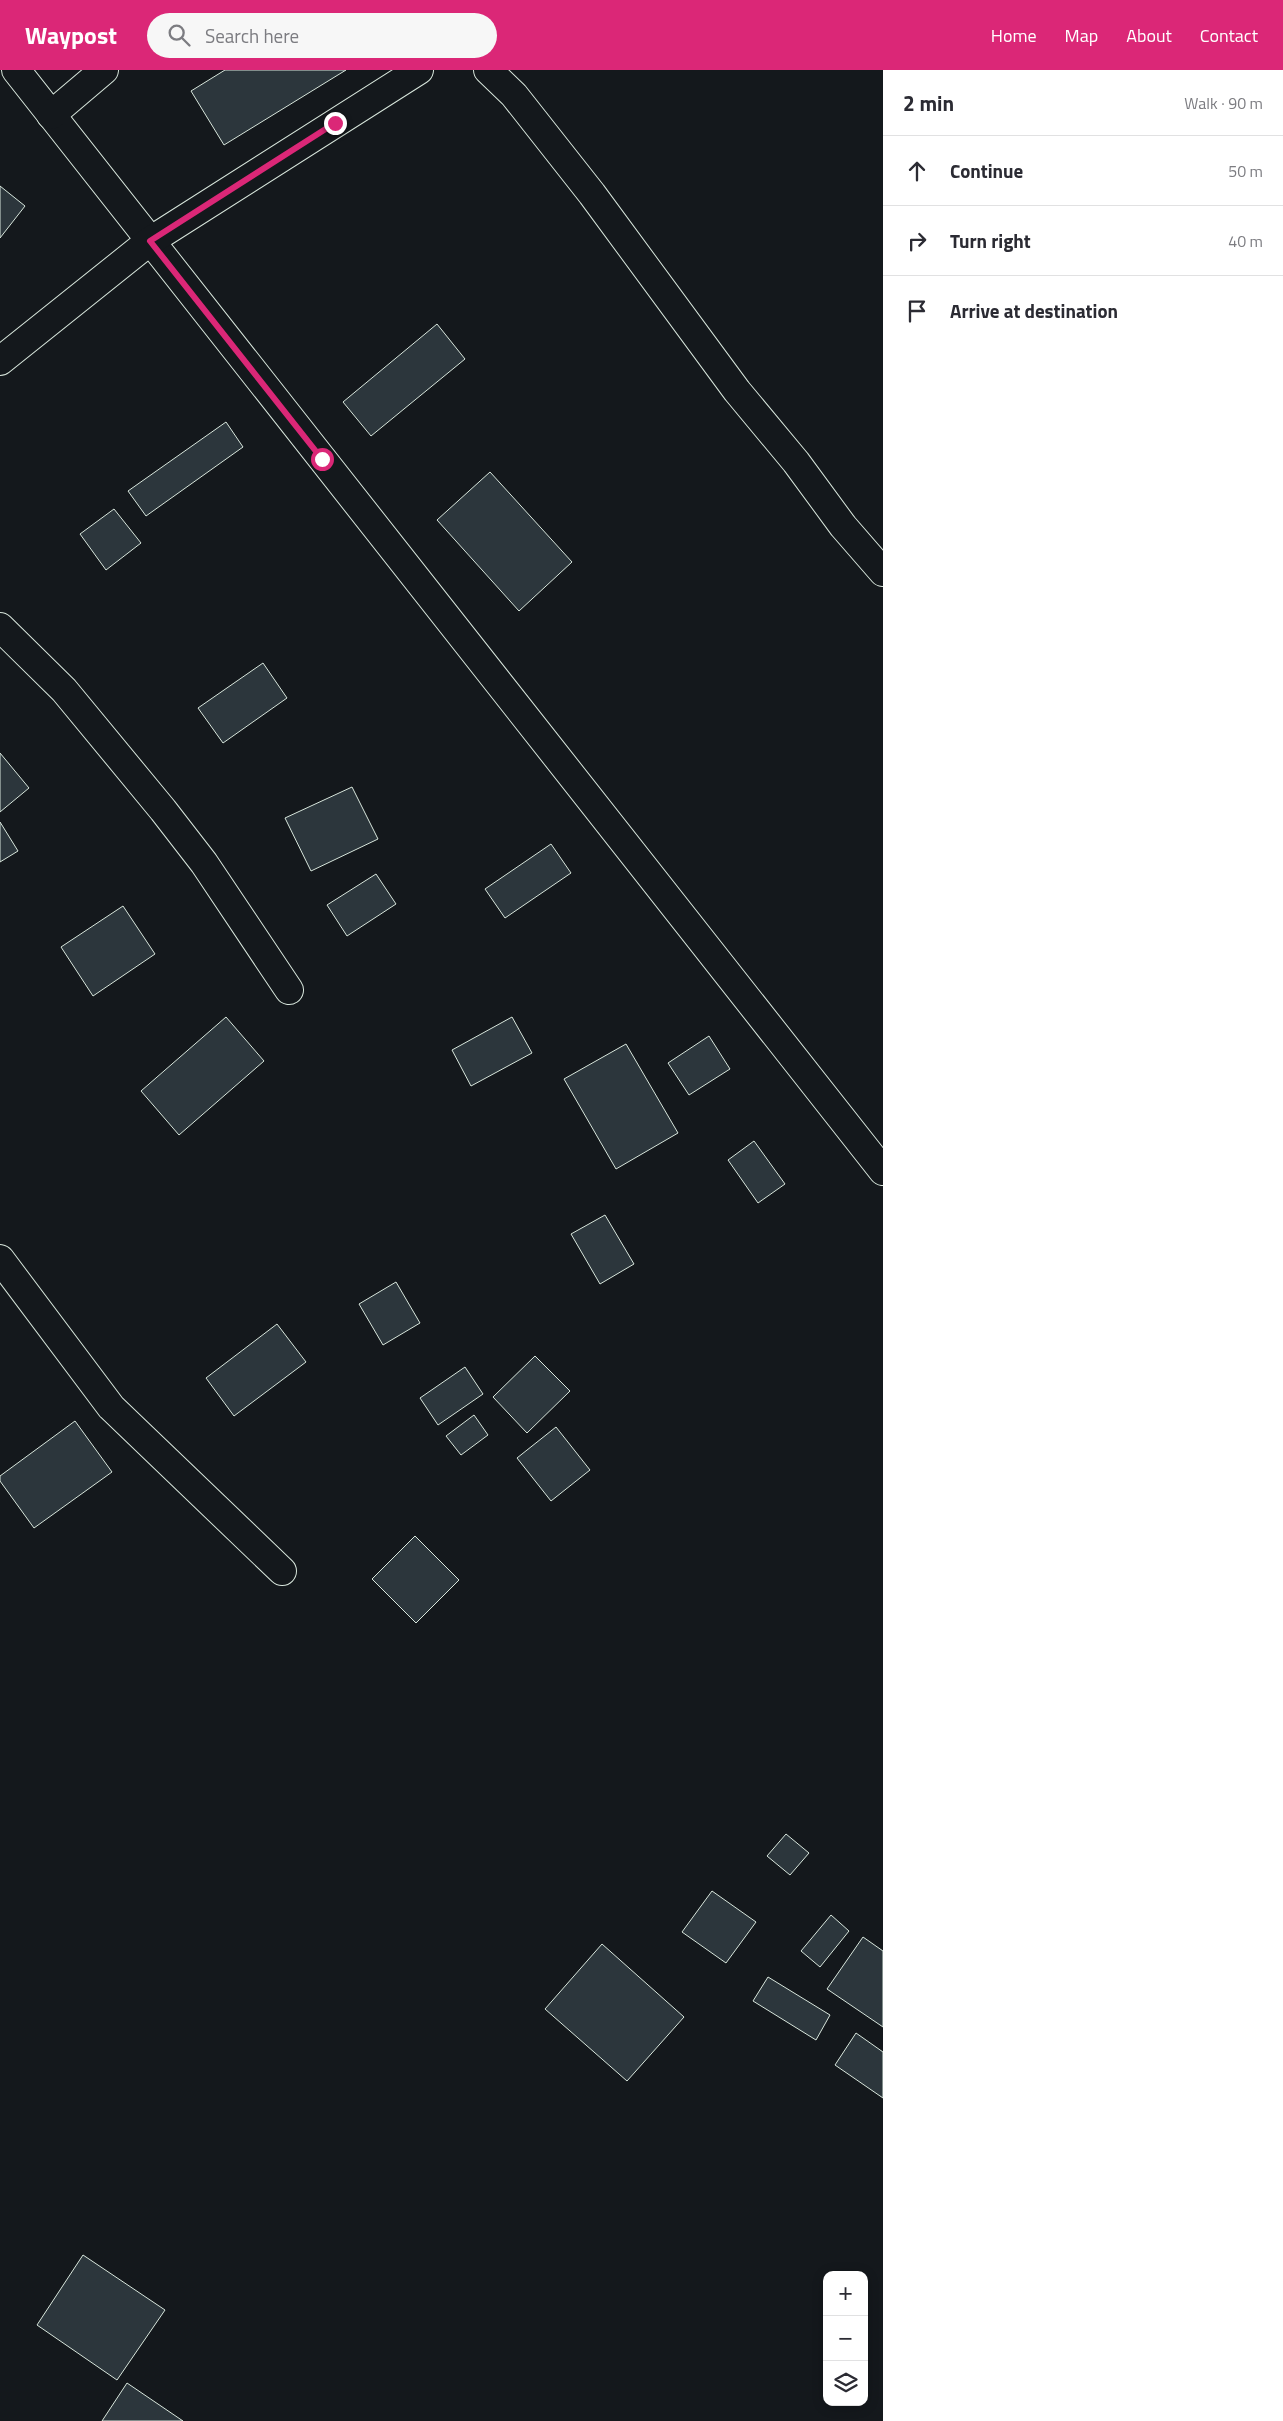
<!DOCTYPE html>
<meta charset="utf-8">
<style>
:root{--surface:#fff;--page:#f7f7f7;--text:#2b2b33;--muted:#7c7c81;--line:#e1e1e2;--accent:#db2777}
body{margin:0;font-family:"Titillium Web",sans-serif;background:var(--page);color:var(--text)}
.controls{position:absolute;right:15px;bottom:15px;display:grid;overflow:hidden;border-radius:10px;box-shadow:0 2px 12px #0003}
.controls button{width:45px;height:45px;display:grid;place-items:center;padding:0;border:0;border-bottom:1px solid var(--line);background:var(--surface);color:var(--text);font:25px sans-serif}
.stop{position:absolute;width:15px;height:15px;margin:-11px;border:4px solid #db2777;border-radius:50%;background:#fff}
.stop.end{background:#db2777;border-color:#fff;box-shadow:0 1px 5px #0008}
.list{margin:0;padding:0;list-style:none}
h2{display:flex;justify-content:space-between;align-items:center;height:65px;margin:0;padding:0 20px;font-size:21px}
h2 small{font-size:16px;font-weight:400;color:var(--muted)}
.list li{display:grid;grid-template-columns:32px 1fr auto;gap:15px;align-items:center;box-sizing:border-box;height:70px;padding:0 20px;border-top:1px solid var(--line)}
.list b{display:block;font-size:19px;white-space:nowrap}
.list em{font-size:16px;font-style:normal;color:var(--muted)}
.icon{flex:none;width:28px;height:28px;fill:none;stroke:currentColor;stroke-width:2;stroke-linecap:round;stroke-linejoin:round}
.map{position:relative;flex:none;width:883px;height:2351px;overflow:hidden}
header{display:flex;align-items:center;gap:30px;box-sizing:border-box;height:70px;padding:0 25px;background:var(--accent);color:#fff}
header strong{font-size:24px}
nav{display:flex;gap:28px;margin-inline-start:auto;font-size:18px}
.search{width:350px;height:45px;background:var(--page);display:flex;align-items:center;gap:12px;box-sizing:border-box;padding:0 18px;border-radius:28px;color:var(--muted);font-size:19px}
main{display:flex}
aside{flex:1;background:var(--surface)}
.map>svg:first-child{display:block}
</style>
<header>
<strong>Waypost</strong>
<div class="search"><svg class="icon" aria-label="search" viewBox="0 0 24 24"><circle cx="10" cy="10" r="6"/><path d="M15 15l6 6"/></svg>Search here</div>
<nav><a>Home</a><a>Map</a><a>About</a><a>Contact</a></nav>
</header>
<main>
<div class="map">
<svg width="883" height="2351" viewBox="0 0 883 2351">
<rect width="100%" height="100%" fill="#14181c"/>
<g fill="#2c363c" stroke="#d8e6dc">
<path d="M225 0H346L224 75 191 21Z"/>
<path d="M0 116 25 136 0 168Z"/>
<path d="M437 254 465 289 371 366 343 332Z"/>
<path d="M226 352 243 377 146 446 128 421Z"/>
<path d="M490 402 572 492 519 541 437 450Z"/>
<path d="M114 439 141 473 106 500 80 464Z"/>
<path d="M263 593 287 628 223 673 198 638Z"/>
<path d="M0 683 29 718 0 742Z"/>
<path d="M352 717 378 769 311 801 285 748Z"/>
<path d="M0 752 18 781 0 792Z"/>
<path d="M551 774 571 803 505 848 485 819Z"/>
<path d="M376 804 396 834 347 866 327 835Z"/>
<path d="M123 836 155 884 93 926 61 877Z"/>
<path d="M226 947 264 991 179 1065 141 1021Z"/>
<path d="M512 947 532 983 471 1016 452 980Z"/>
<path d="M709 966 730 999 689 1025 668 993Z"/>
<path d="M626 974 678 1063 616 1099 564 1009Z"/>
<path d="M754 1071 785 1114 758 1133 728 1090Z"/>
<path d="M605 1145 634 1194 600 1214 571 1164Z"/>
<path d="M396 1212 420 1253 383 1275 359 1234Z"/>
<path d="M277 1254 306 1292 234 1346 206 1308Z"/>
<path d="M535 1286 570 1321 527 1363 493 1327Z"/>
<path d="M465 1297 483 1324 438 1355 420 1328Z"/>
<path d="M474 1345 488 1365 461 1385 446 1366Z"/>
<path d="M75 1351 112 1402 34 1458 0 1411V1406Z"/>
<path d="M556 1357 590 1400 551 1431 517 1388Z"/>
<path d="M415 1466 459 1510 416 1553 372 1509Z"/>
<path d="M786 1764 809 1783 790 1805 767 1786Z"/>
<path d="M712 1821 756 1852 726 1893 682 1862Z"/>
<path d="M831 1845 849 1861 820 1897 801 1881Z"/>
<path d="M863 1867 883 1881V1957L827 1919Z"/>
<path d="M602 1874 684 1947 627 2011 545 1939Z"/>
<path d="M768 1907 830 1945 816 1970 753 1931Z"/>
<path d="M856 1963 883 1982V2028L835 1995Z"/>
<path d="M83 2185 165 2240 117 2310 37 2255Z"/>
<path d="M127 2313 183 2351H102Z"/>
</g>
<g fill="none" stroke-linecap="round" stroke-linejoin="round">
<defs>
<g id="street">
<path d="M16 0 883 1101"/>
<path d="M488 0 514 25 592 124 737 321 796 392 843 456 883 502"/>
<path d="M51 45 104 0"/>
<path d="M0 291 150 171 419 0"/>
<path d="M0 557 64 620 163 740 204 793 289 920"/>
<path d="M0 1189 111 1337 282 1501"/>
</g>
</defs>
<use href="#street" stroke="#d8e6dc" stroke-width="30"/>
<use href="#street" stroke="#14181c" stroke-width="28"/>
</g>
<g fill="none" stroke-linecap="round" stroke-linejoin="round">
<path stroke="#db2777" stroke-width="6" d="M322 389 150 171 335 53"/>
</g>
</svg>
<div class="controls">
<button>+</button>
<button>−</button>
<button><svg class="icon" aria-label="layers" viewBox="0 0 24 24"><path d="M12 4l9 5-9 5-9-5zM3 14l9 5 9-5"/></svg></button>
</div>
<div class="stop" style="left:322px;top:389px"></div>
<div class="stop end" style="left:335px;top:53px"></div>
</div>
<aside>
<h2>2 min<small>Walk · 90 m</small></h2>
<ul class="list">
<li><svg class="icon" aria-label="ahead" viewBox="0 0 24 24"><path d="M12 20V5M6 11l6-6 6 6"/></svg><div><b>Continue</b></div><em>50 m</em></li>
<li><svg class="icon" aria-label="right" viewBox="0 0 24 24"><path d="M7 20v-9h11M14 6l5 5-5 5"/></svg><div><b>Turn right</b></div><em>40 m</em></li>
<li><svg class="icon" aria-label="arrive" viewBox="0 0 24 24"><path d="M6 21V4h12l-3 4 3 4H6"/></svg><div><b>Arrive at destination</b></div></li>
</ul>
</aside>
</main>
